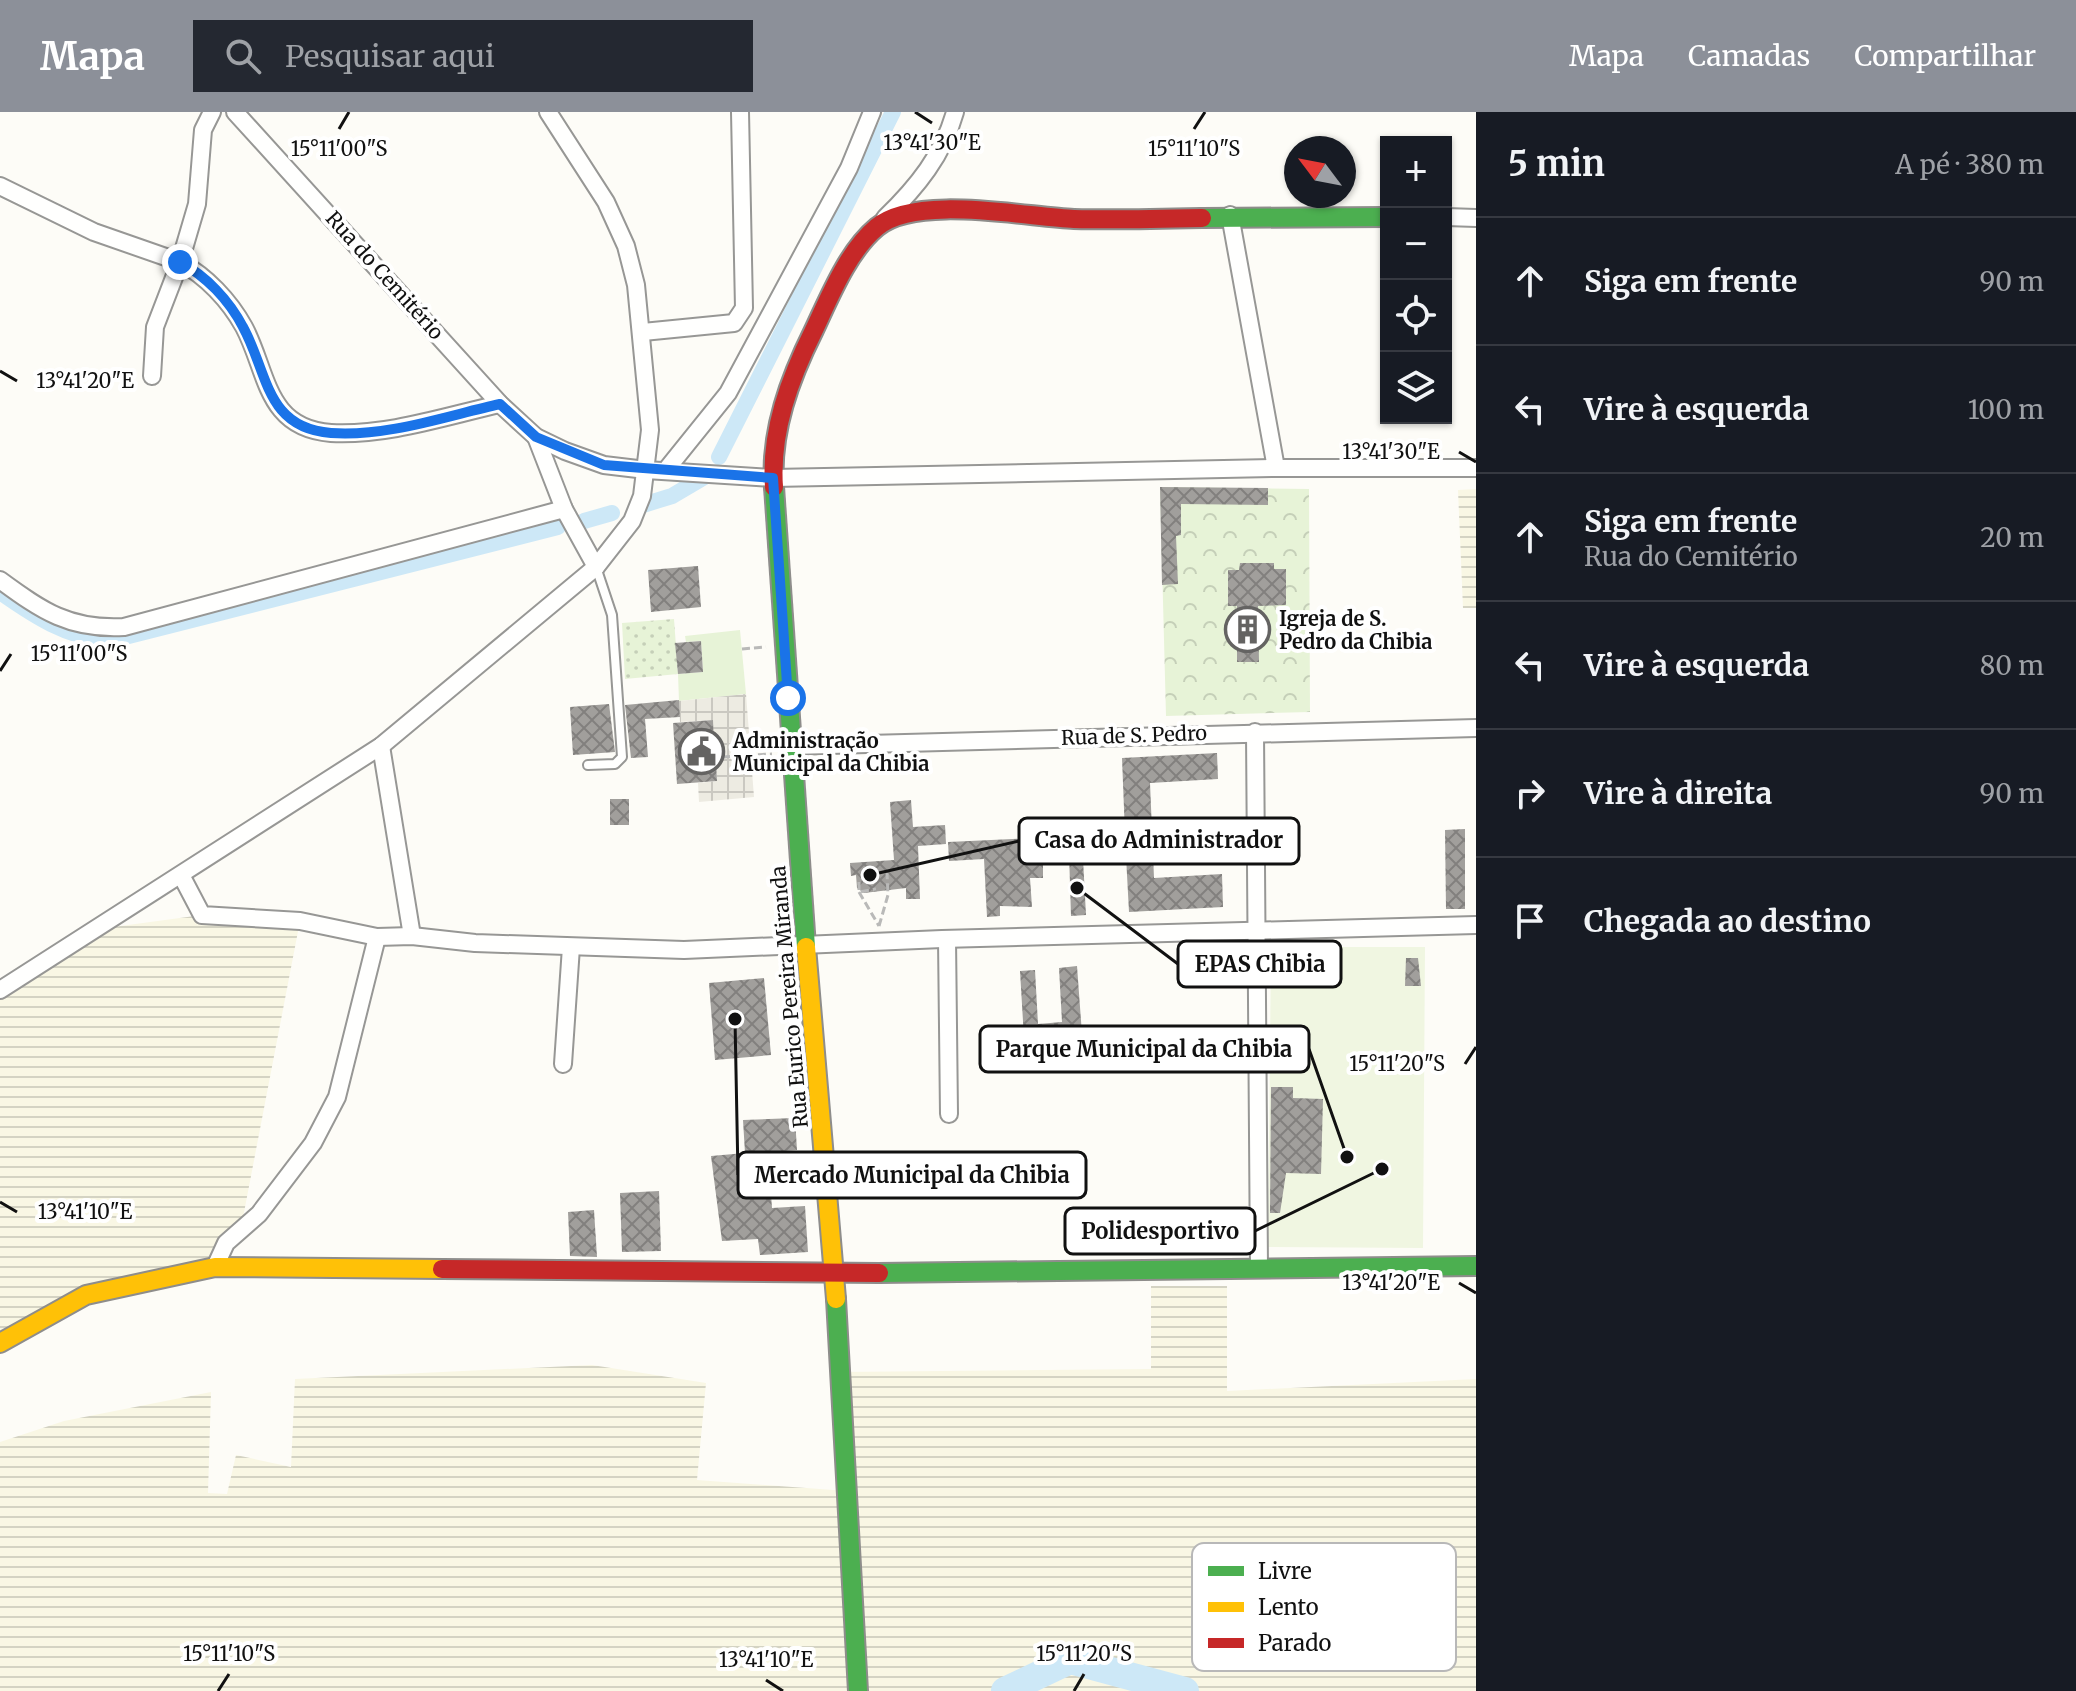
<!DOCTYPE html>
<html lang="pt">
<meta charset="utf-8">
<style>
:root{--surface:#171b24;--page:#242831;--text:#f1f3f6;--muted:#9ea1a6;--line:#363941;--accent:#8c9099}
body{margin:0;font-family:Merriweather,serif;background:var(--page);color:var(--text)}
.controls{position:absolute;right:24px;top:24px;display:grid;overflow:hidden;border-radius:0px;box-shadow:0 2px 6px #0004}
.controls button{width:72px;height:72px;display:grid;place-items:center;padding:0;border:0;border-bottom:2px solid var(--line);background:var(--surface);color:var(--text);font:40px sans-serif}
.compass{position:absolute;left:1284px;top:24px;width:72px;height:72px;border-radius:50%;background:var(--surface);box-shadow:0 2px 6px #0004;rotate:302deg}
.stop{position:absolute;width:24px;height:24px;margin:-18px;border:6px solid #1a73e8;border-radius:50%;background:#fff}
.stop.end{background:#1a73e8;border-color:#fff;box-shadow:0 2px 8px #0008}
.list{margin:0;padding:0;list-style:none}
h2{display:flex;justify-content:space-between;align-items:center;height:104px;margin:0;padding:0 32px;font-size:34px}
h2 small{font-size:26px;font-weight:400;color:var(--muted)}
.list li{display:grid;grid-template-columns:52px 1fr auto;gap:24px;align-items:center;box-sizing:border-box;height:128px;padding:0 32px;border-top:2px solid var(--line)}
.list b{display:block;font-size:30px;white-space:nowrap}
.list p{margin:0;font-size:26px;white-space:nowrap;color:var(--muted)}
.list em{font-size:26px;font-style:normal;color:var(--muted)}
.icon{flex:none;width:44px;height:44px;fill:none;stroke:currentColor;stroke-width:2;stroke-linecap:round;stroke-linejoin:round}
.map{position:relative;flex:none;width:1476px;height:1579px;overflow:hidden}
header{display:flex;align-items:center;gap:48px;box-sizing:border-box;height:112px;padding:0 40px;background:var(--accent);color:#fff}
header strong{font-size:38px}
nav{display:flex;gap:44px;margin-inline-start:auto;font-size:28px}
.search{width:560px;height:72px;background:var(--page);display:flex;align-items:center;gap:20px;box-sizing:border-box;padding:0 28px;border-radius:0px;color:var(--muted);font-size:30px}
main{display:flex}
aside{flex:1;background:var(--surface)}
.map>svg:first-child{display:block}
</style>
<header>
<strong>Mapa</strong>
<div class="search"><svg class="icon" aria-label="search" viewBox="0 0 24 24"><circle cx="10" cy="10" r="6"/><path d="M15 15l6 6"/></svg>Pesquisar aqui</div>
<nav><a>Mapa</a><a>Camadas</a><a>Compartilhar</a></nav>
</header>
<main>
<div class="map">
<svg width="1476" height="1579" viewBox="0 0 1476 1579">
<defs>
<pattern id="farmland-rules" width="6" height="5" patternUnits="userSpaceOnUse" patternTransform="scale(2)"><rect width="6" height="5" fill="#f9f7e4"/><path d="M0 2.5h6" fill="none" stroke="#d4d3c3"/></pattern>
<pattern id="grass-dots" width="8" height="8" patternUnits="userSpaceOnUse" patternTransform="scale(2)"><rect width="8" height="8" fill="#e7f3d7"/><path d="M2 2h.1M6 6h.1" fill="none" stroke="#c5cfb8" stroke-width="1.8" stroke-linecap="round"/></pattern>
<pattern id="park-crowns" width="20" height="18" patternUnits="userSpaceOnUse" patternTransform="scale(2)"><rect width="20" height="18" fill="#e7f3d7"/><path d="M2 6a3 3 0 1 1 6 0M12 15a3 3 0 1 1 6 0" fill="none" stroke="#c5cfb8"/></pattern>
<pattern id="plaza-grid" width="8" height="8" patternUnits="userSpaceOnUse" patternTransform="scale(2)"><rect width="8" height="8" fill="#edebe2"/><path d="M0 4h8M4 0v8" fill="none" stroke="#cac8c1"/></pattern>
<pattern id="building-cross-hatch" width="8" height="8" patternUnits="userSpaceOnUse" patternTransform="scale(2)"><rect width="8" height="8" fill="#a19f9c"/><path d="M0 0l8 8M0 8l8-8" fill="none" stroke="#82807e"/></pattern>
</defs>
<rect width="100%" height="100%" fill="#fdfcf7"/>
<g fill="url(#farmland-rules)">
<path d="M1476 377V496H1463L1458 378Z"/>
<path d="M202 803 300 809 241 1116 222 1142 117 1174 0 1231V878L91 818Z"/>
<path d="M1151 1174H1227V1279L1476 1267V1579H0V1330L64 1309 211 1280 208 1381 227 1382 236 1343 291 1355 295 1267 592 1253 706 1271 697 1368 847 1379 840 1260 1151 1257Z"/>
</g>
<path fill="url(#grass-dots)" d="M674 507 678 562 625 567 622 511Z"/>
<path fill="url(#park-crowns)" d="M1160 375 1309 377 1310 600 1166 604Z"/>
<path fill="#e7f3d7" d="M740 518 746 582 679 589 678 562 703 560 701 529 686 530 685 524Z"/>
<path fill="#f0f6e1" d="M1271 835H1425L1423 1136 1268 1135Z"/>
<path fill="url(#plaza-grid)" d="M746 582 754 685 699 690 698 671 717 669 716 649 722 648 720 635 714 636 712 608 680 610 679 589Z"/>
<g fill="none" stroke-linecap="round" stroke-linejoin="round">
<g stroke="#cde8f7" stroke-width="16">
<path d="M719 345 893 0"/>
<path d="M643 393 672 384 706 364"/>
<path d="M584 409 612 401"/>
<path d="M0 480C34 504 66 525 109 529L558 415"/>
</g>
<path stroke="#cde8f7" stroke-width="28" d="M1005 1579 1070 1548 1185 1579"/>
</g>
<g fill="url(#building-cross-hatch)">
<path d="M1160 375 1268 376V393L1181 392V423L1176 424 1178 472 1162 473Z"/>
<path d="M1240 451H1274V457H1286V493L1258 494 1259 550H1237V494H1228V458H1239Z"/>
<path d="M698 454 701 495 651 500 648 458Z"/>
<path d="M701 529 703 560 678 562 675 531Z"/>
<path d="M679 588 680 605 645 607 648 645 631 646 625 593Z"/>
<path d="M609 592 615 640 573 643 570 595Z"/>
<path d="M713 608 714 636 721 635 722 649H716L717 669 677 672 673 611Z"/>
<path d="M1217 641 1218 667 1150 671 1154 766 1222 762 1223 795 1129 800 1126 744 1083 747 1086 803 1071 804 1069 741 1043 742V766H1030L1032 795 1000 794V804L987 805 984 747 949 749 948 730 1125 722 1122 646Z"/>
<rect x="610" y="687" width="19" height="26"/>
<path d="M911 688 913 715 945 713 946 732 918 734 920 787H906V776L864 781 857 776 856 763 851 764 850 751 894 748 890 690Z"/>
<path d="M1465 717V797H1446L1445 718Z"/>
<path d="M1406 846H1418L1421 874H1405Z"/>
<path d="M1077 854 1082 922 1024 926 1020 859 1035 858 1038 912 1062 910 1059 856Z"/>
<path d="M764 866 771 943 715 948 709 871Z"/>
<path d="M1271 975H1293V986L1323 987 1321 1062 1286 1061 1280 1101H1270Z"/>
<path d="M795 1006 797 1038 768 1040 772 1096 805 1094 808 1140 760 1143 758 1127 722 1129 711 1044 745 1041 743 1008Z"/>
<path d="M659 1079 661 1139 622 1140 620 1081Z"/>
<path d="M594 1098 597 1145 570 1144 568 1100Z"/>
</g>
<g fill="none" stroke-linecap="round" stroke-linejoin="round">
<defs>
<path id="lane" d="M588 653 615 652 622 645 612 503 596 455"/>
<g id="street">
<path d="M235 0 500 292 536 325 565 339 604 353 646 358 773 366 1276 356 1230 103"/>
<path d="M0 74 94 120 180 150 197 92 203 18 212 0"/>
<path d="M1446 105 1476 106"/>
<path d="M885 106C917 75 943 43 955 0"/>
<path d="M643 220 734 211 744 196 740 0"/>
<path d="M152 264 155 215 180 150C206 164 229 188 244 215 268 260 265 316 331 321 387 324 446 304 500 292"/>
<path d="M536 325 564 397 596 455"/>
<path d="M1276 356H1476"/>
<path d="M666 358 728 281 849 56 872 0"/>
<path d="M0 468C42 499 70 518 124 515L564 397"/>
<path d="M1255 620 1259 1156"/>
<path d="M381 634 412 824"/>
<path d="M792 634 1476 616"/>
<path d="M181 763 202 803 300 809 377 825 412 824 475 831 684 838 942 827 1476 813"/>
<path d="M947 827 949 1002"/>
<path d="M0 878 381 634 596 455 632 409 642 384 650 318 636 173 626 134 606 90 548 0"/>
<path d="M563 952 571 835"/>
<path d="M215 1155 226 1131 259 1102 313 1031 337 985 377 825"/>
</g>
<g id="fast">
<path d="M1202 106 1386 105"/>
<path d="M774 375 806 835"/>
<path d="M879 1161 1476 1154"/>
<path d="M836 1187 858 1579"/>
</g>
<g id="slow">
<path d="M806 835 836 1187"/>
<path d="M0 1231 86 1183 215 1155 442 1157"/>
</g>
<g id="jam">
<path d="M774 375C770 319 790 266 814 218 830 184 848 139 877 115 916 82 1026 105 1074 107 1117 108 1160 107 1202 106"/>
<path d="M442 1157 879 1161"/>
</g>
</defs>
<use href="#lane" stroke="#979795" stroke-width="12"/>
<use href="#street" stroke="#979795" stroke-width="20"/>
<use href="#fast" stroke="#8e8d8b" stroke-width="22"/>
<use href="#slow" stroke="#8e8d8b" stroke-width="22"/>
<use href="#jam" stroke="#8e8d8b" stroke-width="22"/>
<g stroke="#b9b9b8" stroke-width="3" stroke-dasharray="8 4" stroke-linecap="butt">
<path d="M742 537 766 535"/>
<path d="M722 645 772 642"/>
<path d="M859 770V780L876 777"/>
<path d="M859 780 879 814"/>
<path d="M879 814 888 783 887 761"/>
</g>
<use href="#lane" stroke="#fffffe" stroke-width="8"/>
<use href="#street" stroke="#fffffe" stroke-width="16"/>
<use href="#fast" stroke="#4caf50" stroke-width="18"/>
<use href="#slow" stroke="#ffc107" stroke-width="18"/>
<use href="#jam" stroke="#c62828" stroke-width="18"/>
</g>
<g fill="none" stroke-linecap="round" stroke-linejoin="round">
<path stroke="#1a73e8" stroke-width="10" d="M180 150C206 164 229 188 243 215 268 260 265 316 331 321 387 325 446 304 500 292L536 325 604 353 773 366 788 586"/>
</g>
<path fill="none" stroke="#111" stroke-width="3" d="M915 0 932 11M339 17 349 0M1194 17 1205 0M0 259 17 269M1459 340 1476 350M0 559 11 542M1465 952 1476 935M0 1090 17 1100M1459 1171 1476 1181M766 1568 783 1579M218 1579 229 1562M1074 1579 1084 1562"/>
<defs>
<symbol id="building-ring" viewBox="-11 -11 22 22"><circle r="9.5" fill="#fff" stroke="#646362" stroke-width="1.5"/><path d="M-4-6H4V6H1V3H-1V6H-4ZM-2.5-4.3h1.7v1.8h-1.7ZM.8-4.3h1.7v1.8H.8ZM-2.5-1h1.7V.8h-1.7ZM.8-1h1.7V.8H.8Z" fill="#646362"/></symbol>
<symbol id="civic-ring" viewBox="-11 -11 22 22"><circle r="9.5" fill="#fff" stroke="#646362" stroke-width="1.5"/><path d="M-.6-6.5H3V-4.5H.6V-3L4-1V1h2V6H-6V1h2V-1L-.6-3ZM-1.2 2.5V6h2.4V2.5Z" fill="#646362"/></symbol>
</defs>
<g fill-rule="evenodd">
<use href="#building-ring" x="1222" y="492" width="51" height="51"/>
<use href="#civic-ring" x="676" y="614" width="51" height="51"/>
</g>
<g text-anchor="middle" dominant-baseline="central" stroke-width="8" stroke-linejoin="round" paint-order="stroke">
<g font-size="20" fill="#111" stroke="#fff">
<text transform="translate(385 163) rotate(48)">Rua do Cemitério</text>
<text transform="translate(1134 623) rotate(-2)">Rua de S. Pedro</text>
<text transform="translate(789 885) rotate(-95)">Rua Eurico Pereira Miranda</text>
</g>
<g font-size="20" font-weight="bold" fill="#111" stroke="#fff" text-anchor="start">
<text x="1279" y="506">Igreja de S.<tspan x="1279" dy="23">Pedro da Chibia</tspan></text>
<text x="733" y="628">Administração<tspan x="733" dy="23">Municipal da Chibia</tspan></text>
</g>
</g>
<rect x="1192" y="1431" width="264" height="128" rx="12" fill="#fff" stroke="#b8b8b8" stroke-width="2"/>
<rect x="1208" y="1454" width="36" height="10" fill="#4caf50"/>
<rect x="1208" y="1490" width="36" height="10" fill="#ffc107"/>
<rect x="1208" y="1526" width="36" height="10" fill="#c62828"/>
<g font-size="22" fill="#111">
<text x="1258" y="1467">Livre</text>
<text x="1258" y="1503">Lento</text>
<text x="1258" y="1539">Parado</text>
</g>
<g font-size="20" text-anchor="middle" fill="#111" stroke="#fff" stroke-width="8" stroke-linejoin="round" paint-order="stroke">
<text x="932" y="38">13°41'30"E</text>
<text x="339" y="44">15°11'00"S</text>
<text x="1194" y="44">15°11'10"S</text>
<text x="85" y="276">13°41'20"E</text>
<text x="1391" y="347">13°41'30"E</text>
<text x="79" y="549">15°11'00"S</text>
<text x="1397" y="959">15°11'20"S</text>
<text x="85" y="1107">13°41'10"E</text>
<text x="1391" y="1178">13°41'20"E</text>
<text x="229" y="1549">15°11'10"S</text>
<text x="1084" y="1549">15°11'20"S</text>
<text x="766" y="1555">13°41'10"E</text>
</g>
<path fill="none" stroke="#111" stroke-width="3" d="M870 763L1019 729M1077 776L1178 852M1347 1045L1309 937M735 907L738 1063M1382 1057L1255 1119"/>
<g fill="#111" stroke="#fff" stroke-width="3">
<circle cx="870" cy="763" r="8"/>
<circle cx="1077" cy="776" r="8"/>
<circle cx="1347" cy="1045" r="8"/>
<circle cx="735" cy="907" r="8"/>
<circle cx="1382" cy="1057" r="8"/>
</g>
<g fill="#fff" stroke="#111" stroke-width="3">
<rect x="1019" y="706" width="280" height="46" rx="8"/>
<rect x="1178" y="829" width="163" height="46" rx="8"/>
<rect x="980" y="914" width="329" height="46" rx="8"/>
<rect x="738" y="1040" width="348" height="46" rx="8"/>
<rect x="1065" y="1096" width="190" height="46" rx="8"/>
</g>
<g font-size="22" text-anchor="middle" font-weight="bold" fill="#111">
<text x="1159" y="736">Casa do Administrador</text>
<text x="1260" y="860">EPAS Chibia</text>
<text x="1144" y="945">Parque Municipal da Chibia</text>
<text x="912" y="1071">Mercado Municipal da Chibia</text>
<text x="1160" y="1127">Polidesportivo</text>
</g>
</svg>
<div class="controls">
<button>+</button>
<button>−</button>
<button><svg class="icon" aria-label="locate" viewBox="0 0 24 24"><circle cx="12" cy="12" r="6"/><path d="M12 2v4M12 18v4M2 12h4M18 12h4"/></svg></button>
<button><svg class="icon" aria-label="layers" viewBox="0 0 24 24"><path d="M12 4l9 5-9 5-9-5zM3 14l9 5 9-5"/></svg></button>
</div>
<svg class="compass" viewBox="-18 -18 36 36"><path d="M0-13l5 13h-10z" fill="#e53935"/><path d="M0 13l5-13h-10z" fill="#9ea1a6"/></svg>
<div class="stop" style="left:788px;top:586px"></div>
<div class="stop end" style="left:180px;top:150px"></div>
</div>
<aside>
<h2>5 min<small>A pé · 380 m</small></h2>
<ul class="list">
<li><svg class="icon" aria-label="ahead" viewBox="0 0 24 24"><path d="M12 20V5M6 11l6-6 6 6"/></svg><div><b>Siga em frente</b></div><em>90 m</em></li>
<li><svg class="icon" aria-label="left" viewBox="0 0 24 24"><path d="M17 20v-9H6M10 6l-5 5 5 5"/></svg><div><b>Vire à esquerda</b></div><em>100 m</em></li>
<li><svg class="icon" aria-label="ahead" viewBox="0 0 24 24"><path d="M12 20V5M6 11l6-6 6 6"/></svg><div><b>Siga em frente</b><p>Rua do Cemitério</p></div><em>20 m</em></li>
<li><svg class="icon" aria-label="left" viewBox="0 0 24 24"><path d="M17 20v-9H6M10 6l-5 5 5 5"/></svg><div><b>Vire à esquerda</b></div><em>80 m</em></li>
<li><svg class="icon" aria-label="right" viewBox="0 0 24 24"><path d="M7 20v-9h11M14 6l5 5-5 5"/></svg><div><b>Vire à direita</b></div><em>90 m</em></li>
<li><svg class="icon" aria-label="arrive" viewBox="0 0 24 24"><path d="M6 21V4h12l-3 4 3 4H6"/></svg><div><b>Chegada ao destino</b></div></li>
</ul>
</aside>
</main>
